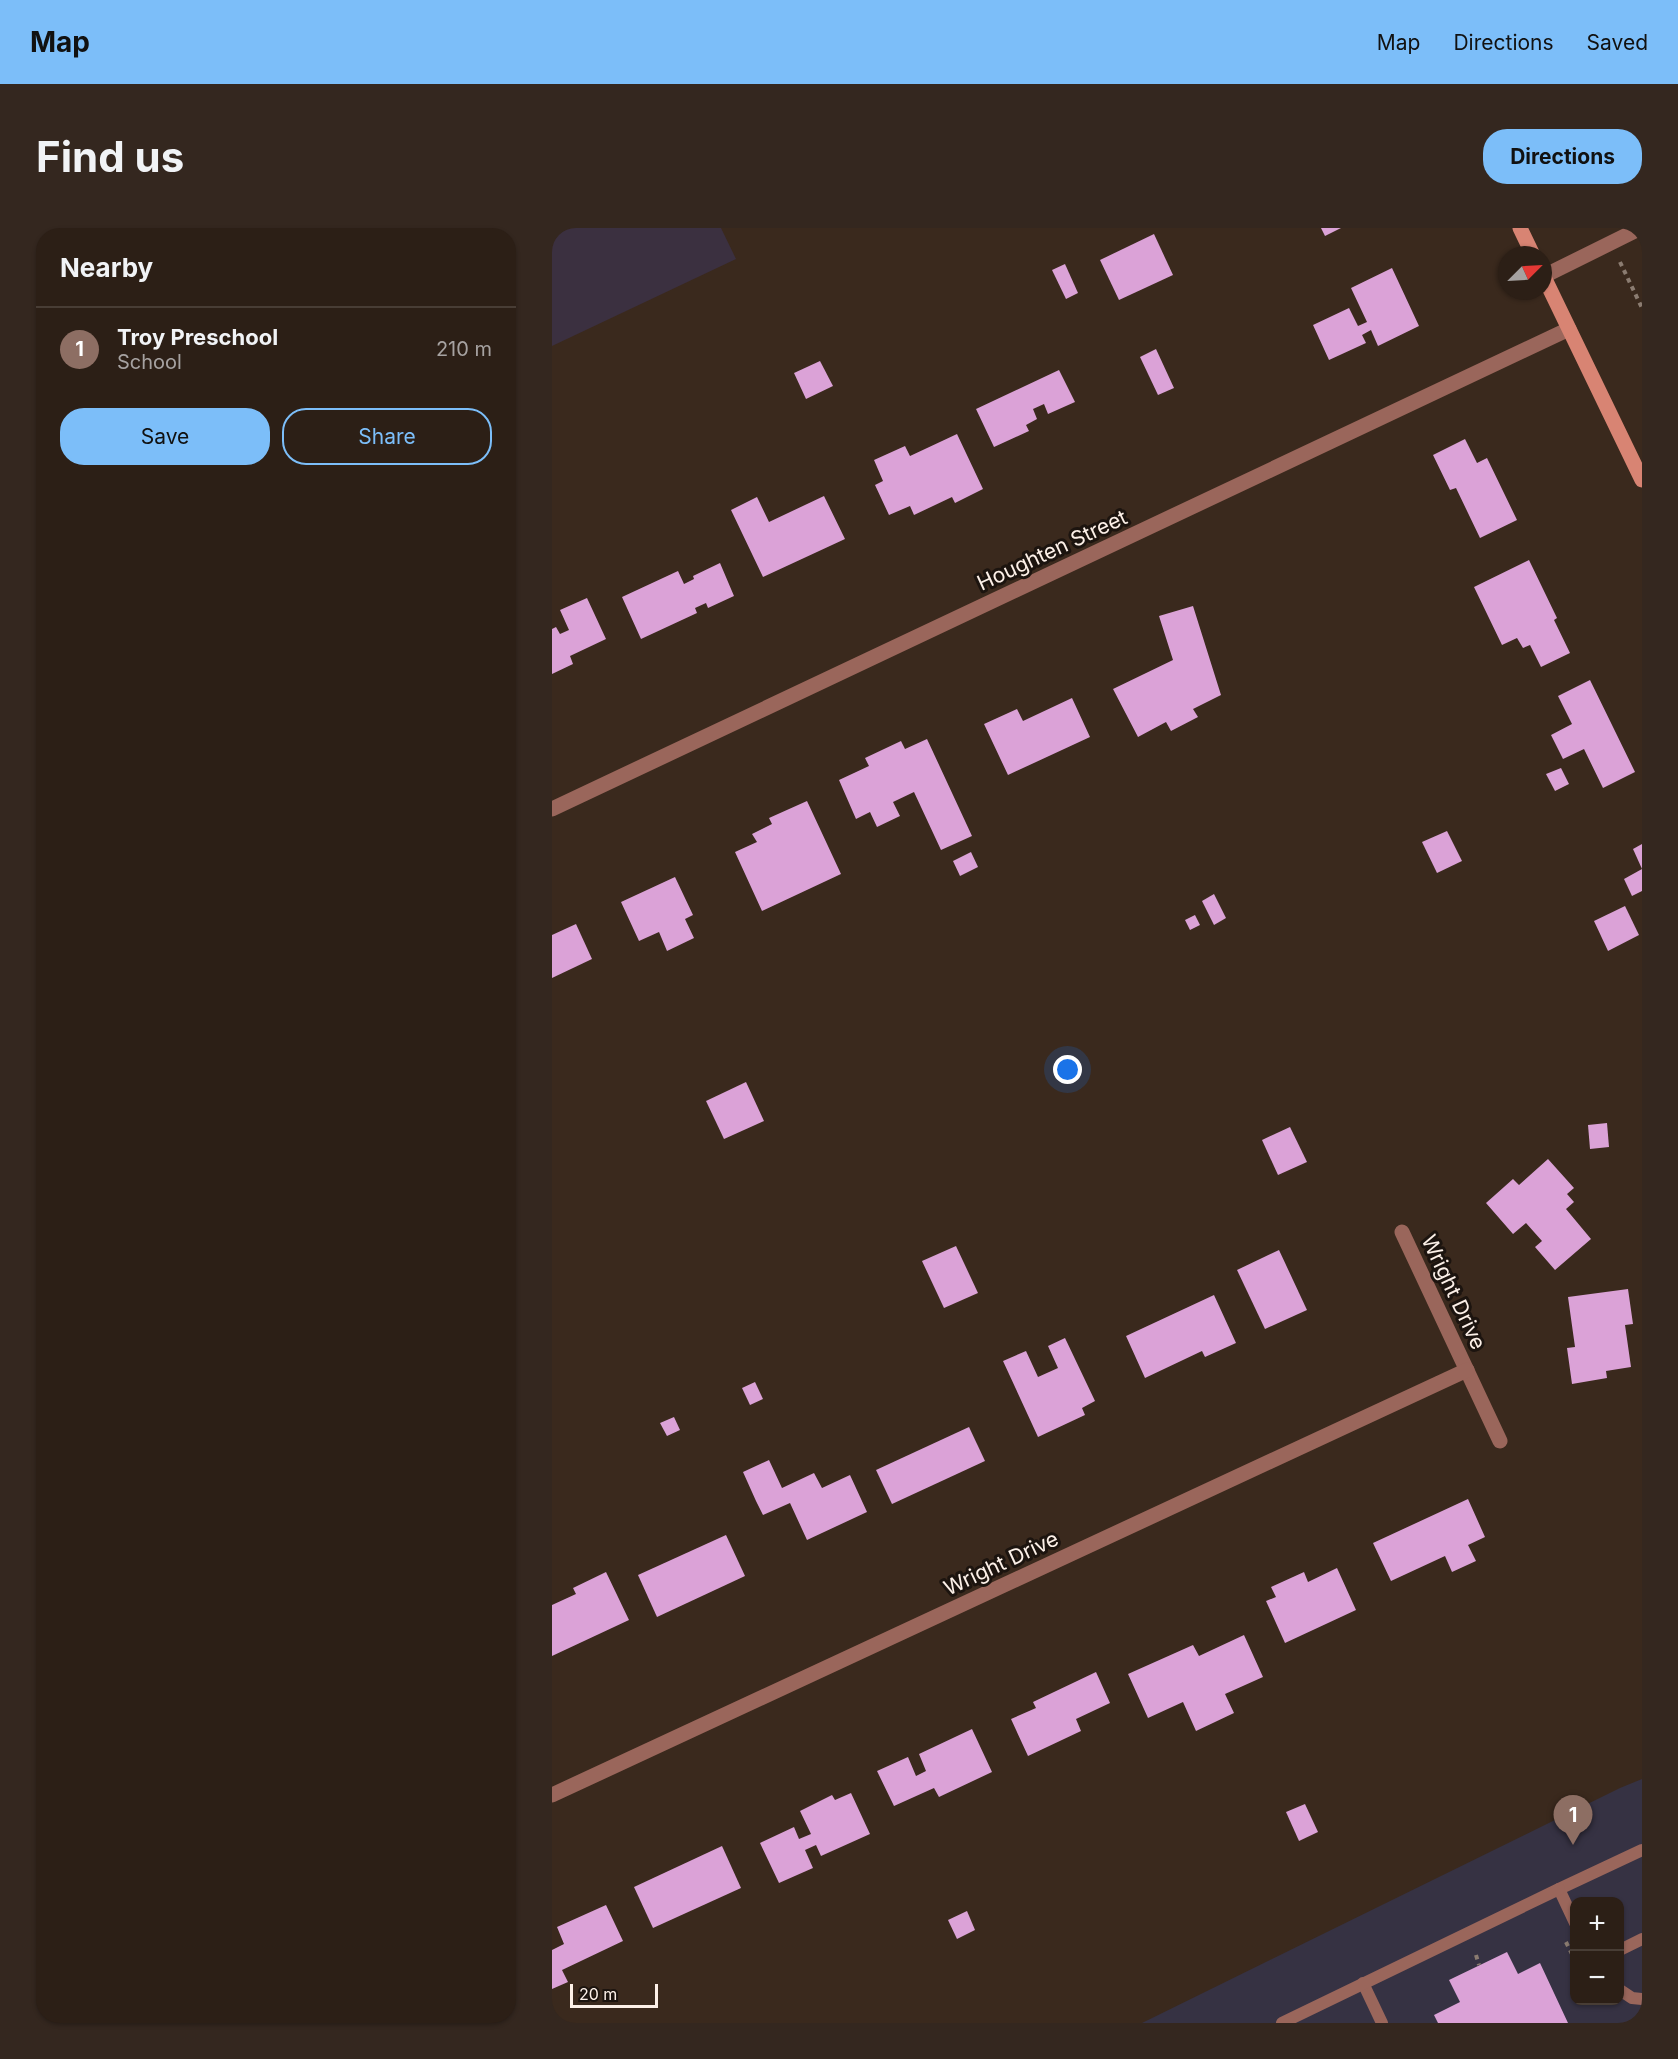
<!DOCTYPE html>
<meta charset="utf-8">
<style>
:root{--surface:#2c1f16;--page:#34271f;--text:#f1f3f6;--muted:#a6a2a1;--line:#483d35;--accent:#7cbef9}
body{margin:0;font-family:Inter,sans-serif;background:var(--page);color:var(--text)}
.controls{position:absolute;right:18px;bottom:18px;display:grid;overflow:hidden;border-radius:12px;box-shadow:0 2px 4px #0004}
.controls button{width:54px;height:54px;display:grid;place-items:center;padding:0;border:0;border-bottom:2px solid var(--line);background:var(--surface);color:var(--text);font:30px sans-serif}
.compass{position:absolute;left:946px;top:18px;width:54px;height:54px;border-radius:50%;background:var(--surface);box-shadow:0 2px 4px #0004;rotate:66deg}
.scale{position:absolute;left:18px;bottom:15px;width:88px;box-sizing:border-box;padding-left:6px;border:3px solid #fcf0e8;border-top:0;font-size:16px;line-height:21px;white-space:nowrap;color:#fcf0e8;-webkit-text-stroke:4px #1c140f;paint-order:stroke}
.you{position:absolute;left:516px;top:842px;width:21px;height:21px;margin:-15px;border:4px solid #fff;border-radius:50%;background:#1a73e8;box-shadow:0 0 0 9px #1a73e833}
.badge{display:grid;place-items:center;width:39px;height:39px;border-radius:50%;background:var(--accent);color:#fff;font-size:20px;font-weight:700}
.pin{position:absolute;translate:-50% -50px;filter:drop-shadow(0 2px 3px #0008)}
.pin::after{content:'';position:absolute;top:32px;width:21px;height:18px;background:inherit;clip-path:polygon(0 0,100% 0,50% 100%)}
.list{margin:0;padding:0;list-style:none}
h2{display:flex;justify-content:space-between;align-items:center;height:78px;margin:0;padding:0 24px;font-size:26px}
h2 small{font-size:20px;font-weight:400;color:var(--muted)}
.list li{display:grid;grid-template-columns:39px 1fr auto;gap:18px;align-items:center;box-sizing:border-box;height:84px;padding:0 24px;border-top:2px solid var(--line)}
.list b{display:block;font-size:22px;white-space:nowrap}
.list p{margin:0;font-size:20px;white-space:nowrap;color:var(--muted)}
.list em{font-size:20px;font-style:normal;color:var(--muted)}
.actions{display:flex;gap:12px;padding:18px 24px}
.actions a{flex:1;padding:14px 0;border:2px solid var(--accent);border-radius:24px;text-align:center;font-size:21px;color:var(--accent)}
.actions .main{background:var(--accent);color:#111}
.map{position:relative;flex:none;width:1090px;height:1795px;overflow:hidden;border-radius:24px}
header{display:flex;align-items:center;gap:36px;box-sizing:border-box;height:84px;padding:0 30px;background:var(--accent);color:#111}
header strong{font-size:28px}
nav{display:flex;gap:33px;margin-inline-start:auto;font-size:21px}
.intro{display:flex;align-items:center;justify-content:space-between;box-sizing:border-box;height:144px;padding:0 36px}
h1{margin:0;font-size:42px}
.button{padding:15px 27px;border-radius:24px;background:var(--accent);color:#111;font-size:21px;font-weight:700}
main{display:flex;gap:36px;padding:0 36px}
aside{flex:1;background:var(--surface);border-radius:24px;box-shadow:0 2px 4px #0004}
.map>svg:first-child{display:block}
</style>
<header>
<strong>Map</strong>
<nav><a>Map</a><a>Directions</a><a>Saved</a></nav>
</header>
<div class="intro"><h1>Find us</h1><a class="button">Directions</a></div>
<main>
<aside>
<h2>Nearby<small></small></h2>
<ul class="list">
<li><span class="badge" style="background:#8d6e63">1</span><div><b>Troy Preschool</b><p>School</p></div><em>210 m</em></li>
</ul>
<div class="actions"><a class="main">Save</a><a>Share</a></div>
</aside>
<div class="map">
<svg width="1090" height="1795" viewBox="0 0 1090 1795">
<rect width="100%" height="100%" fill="#3a291d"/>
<path fill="#3b3040" d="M0 0H169L184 31 0 118Z"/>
<path fill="#363243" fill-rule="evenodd" d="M1090 1551V1795H590L1068 1560ZM1023 1674H1068V1772H1023Z"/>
<g fill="#dba2d7">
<path d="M769 0H789L773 8Z"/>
<path d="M602 6 621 47 567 72 548 32Z"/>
<path d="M513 36 526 65 514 71 500 42Z"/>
<path d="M840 40 867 98 826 118 819 102 810 107 814 115 777 132 761 97 797 80 806 98 815 94 799 60Z"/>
<path d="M604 121 622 160 606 167 588 129Z"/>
<path d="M268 133 281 158 254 171 242 145Z"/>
<path d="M507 142 523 174 496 186 492 176 481 181 485 191 474 197 477 203 442 219 424 181Z"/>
<path d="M405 206 431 261 403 275 400 269 362 287 358 278 337 287 323 257 331 253 322 232 353 218 358 228Z"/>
<path d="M913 211 925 235 935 230 965 292 928 310 904 260 898 262 881 227Z"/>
<path d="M272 268 293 311 211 349 179 282 205 269 217 294Z"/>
<path d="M977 332 1005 390 1002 392 1018 425 989 439 978 417 971 420 965 410 950 417 922 359Z"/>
<path d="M168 335 182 368 156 380 154 375 143 380 145 385 89 411 70 369 126 343 132 356 142 351 141 348Z"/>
<path d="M35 370 54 411 18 428 21 436 0 446V401L4 399 8 406 17 402 8 382Z"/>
<path d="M641 378 669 467 641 481 646 489 619 503 614 494 586 509 561 461 621 432 607 388Z"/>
<path d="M1038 452 1083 544 1051 560 1032 521 1011 531 999 507 1020 496 1006 468Z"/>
<path d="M520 470 538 509 456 547 432 496 465 481 471 493Z"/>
<path d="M375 511 420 608 389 622 362 564 341 574 348 588 325 599 318 584 304 591 287 552 317 538 313 530 349 513 353 521Z"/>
<path d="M1009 540 1017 556 1003 563 994 546Z"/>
<path d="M255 573 289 646 210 683 183 624 205 614 200 606 220 596 217 590Z"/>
<path d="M895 603 910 633 885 645 870 614Z"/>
<path d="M1090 616V641L1081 621Z"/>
<path d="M419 624 426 639 408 648 401 633Z"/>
<path d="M1090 641V663L1080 668 1072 651Z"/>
<path d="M123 649 141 687 133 691 142 710 115 723 107 704 87 713 69 674Z"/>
<path d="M662 666 674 690 662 697 650 673Z"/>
<path d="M1073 678 1087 707 1056 723 1042 693Z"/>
<path d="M643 687 648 697 638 702 633 692Z"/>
<path d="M24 696 40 731 0 750V707Z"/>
<path d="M194 854 212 893 172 911 154 873Z"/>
<path d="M1055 895 1057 919 1038 921 1036 897Z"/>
<path d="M738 899 755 934 726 947 710 912Z"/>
<path d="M996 931 1022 960 1015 966 1022 974 1014 981 1039 1011 1003 1042 983 1019 990 1013 974 995 961 1006 934 975 961 951 967 957Z"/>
<path d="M404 1018 426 1065 392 1080 370 1033Z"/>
<path d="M727 1022 755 1082 713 1101 685 1042Z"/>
<path d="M1076 1061 1081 1096 1073 1097 1079 1139 1054 1143 1055 1150 1020 1156 1015 1120 1023 1119 1016 1069Z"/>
<path d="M662 1067 684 1115 653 1129 650 1123 593 1150 574 1108Z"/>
<path d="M513 1110 543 1173 530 1180 533 1187 486 1209 451 1133 474 1123 486 1149 506 1140 496 1118Z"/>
<path d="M203 1154 211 1171 198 1177 190 1160Z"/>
<path d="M122 1189 128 1202 115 1208 108 1195Z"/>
<path d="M417 1199 433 1233 340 1276 324 1242Z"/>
<path d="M217 1232 230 1260 262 1245 270 1260 298 1247 315 1284 255 1312 238 1275 211 1287 204 1273 191 1244Z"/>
<path d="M916 1271 933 1309 916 1317 924 1333 900 1344 893 1328 839 1353 821 1315Z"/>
<path d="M174 1307 193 1348 105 1389 86 1347Z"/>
<path d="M785 1340 804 1382 733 1415 714 1373 724 1369 719 1359 752 1344 756 1354Z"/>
<path d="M54 1344 77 1392 0 1428V1377L24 1366 21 1360Z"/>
<path d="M692 1407 711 1449 673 1466 682 1485 644 1503 631 1474 596 1490 576 1446 641 1417 647 1428Z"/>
<path d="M544 1444 558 1475 524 1491 529 1503 476 1528 459 1491 484 1480 481 1474Z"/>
<path d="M420 1501 440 1544 387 1569 382 1560 342 1578 325 1543 356 1529 364 1548 374 1543 367 1526Z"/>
<path d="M299 1565 318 1606 269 1628 264 1617 253 1622 261 1640 227 1655 208 1615 242 1599 247 1611 259 1606 248 1583 280 1567 283 1572Z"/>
<path d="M753 1576 766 1604 747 1613 734 1584Z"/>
<path d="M170 1618 189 1660 101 1700 82 1659Z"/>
<path d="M54 1677 71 1713 10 1742 16 1754 0 1761V1722L12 1716 5 1699Z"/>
<path d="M415 1683 423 1702 405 1711 396 1692Z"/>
<path d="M955 1724 966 1746 988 1735 1016 1795H886L882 1787 908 1774 897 1752Z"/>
</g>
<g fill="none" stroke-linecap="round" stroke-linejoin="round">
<g stroke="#8b7c71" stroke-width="4" stroke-dasharray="4.5 4.5" stroke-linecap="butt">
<path d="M1068 34 1090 80"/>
<path d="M1014 1714 1023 1732"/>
<path d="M924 1727 927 1737"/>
</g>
<g stroke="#9a665b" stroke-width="12">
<path d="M1023 1695 1007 1661 1090 1622"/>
<path d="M1068 1722 1090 1711"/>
<path d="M811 1755 830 1795"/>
<path d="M1068 1762 1080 1770 1090 1771"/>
<path d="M730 1795 1007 1661"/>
</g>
<g stroke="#9a665b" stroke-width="15">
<path d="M992 48 1089 0"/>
<path d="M0 581 1017 101"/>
<path d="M850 1004 948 1213"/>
<path d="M0 1567 915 1142"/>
</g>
<g stroke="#d88473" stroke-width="15">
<path d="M968 0 981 27"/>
<path d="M991 47 1090 252"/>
</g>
</g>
<g text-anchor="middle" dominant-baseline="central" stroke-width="6" stroke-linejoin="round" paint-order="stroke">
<g font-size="21" fill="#fcf0e8" stroke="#1c140f">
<text transform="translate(500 322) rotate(-25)">Houghten Street</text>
<text transform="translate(902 1064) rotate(65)">Wright Drive</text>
<text transform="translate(449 1335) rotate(-25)">Wright Drive</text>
</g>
</g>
</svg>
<div class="controls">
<button>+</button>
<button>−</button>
</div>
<svg class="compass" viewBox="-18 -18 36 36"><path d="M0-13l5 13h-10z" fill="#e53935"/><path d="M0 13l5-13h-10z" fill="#a6a2a1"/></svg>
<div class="scale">20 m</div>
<div class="you"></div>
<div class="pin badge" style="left:1021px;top:1617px;background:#8d6e63">1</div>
</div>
</main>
